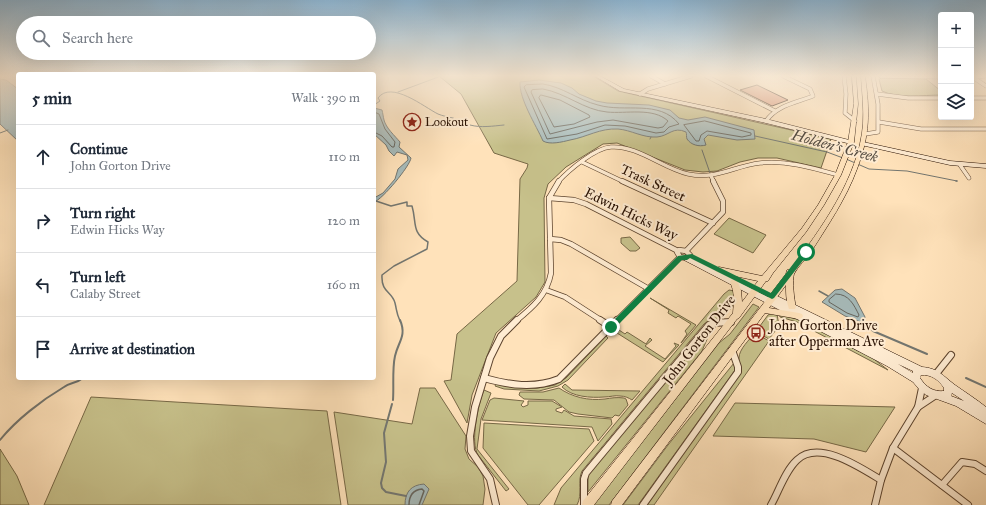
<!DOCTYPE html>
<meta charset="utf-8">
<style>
:root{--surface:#fff;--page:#f6f6f7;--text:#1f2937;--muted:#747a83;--line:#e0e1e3}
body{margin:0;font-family:"IM FELL Great Primer",serif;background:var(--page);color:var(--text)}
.controls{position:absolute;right:12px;top:12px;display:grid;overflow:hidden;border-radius:4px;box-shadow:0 4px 16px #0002}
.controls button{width:36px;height:36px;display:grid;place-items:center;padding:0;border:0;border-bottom:1px solid var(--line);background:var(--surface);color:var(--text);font:20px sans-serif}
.stop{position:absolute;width:12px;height:12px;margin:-9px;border:3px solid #0b8043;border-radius:50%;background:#fff}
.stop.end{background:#0b8043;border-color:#fff;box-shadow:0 1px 4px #0008}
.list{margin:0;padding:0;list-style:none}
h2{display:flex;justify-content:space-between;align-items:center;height:52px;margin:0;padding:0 16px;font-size:17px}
h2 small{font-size:13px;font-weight:400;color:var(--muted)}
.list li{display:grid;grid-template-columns:26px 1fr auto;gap:12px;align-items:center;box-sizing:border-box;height:64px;padding:0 16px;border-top:1px solid var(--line)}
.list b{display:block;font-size:15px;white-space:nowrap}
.list p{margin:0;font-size:13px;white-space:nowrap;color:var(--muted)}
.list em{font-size:13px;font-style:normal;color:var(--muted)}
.icon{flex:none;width:22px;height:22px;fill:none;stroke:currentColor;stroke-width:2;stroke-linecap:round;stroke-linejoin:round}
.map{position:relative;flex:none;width:986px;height:505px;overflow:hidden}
.search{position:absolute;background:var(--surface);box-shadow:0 4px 16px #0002;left:16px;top:16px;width:360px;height:44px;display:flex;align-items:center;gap:10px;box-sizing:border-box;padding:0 14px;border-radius:22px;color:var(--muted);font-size:15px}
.panel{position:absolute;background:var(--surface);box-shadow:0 4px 16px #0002;left:16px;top:72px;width:360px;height:308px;border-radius:4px}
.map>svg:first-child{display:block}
</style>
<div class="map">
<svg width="986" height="505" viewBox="0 0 986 505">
<rect width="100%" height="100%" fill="#ffe2ba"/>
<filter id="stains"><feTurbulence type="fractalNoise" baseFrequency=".005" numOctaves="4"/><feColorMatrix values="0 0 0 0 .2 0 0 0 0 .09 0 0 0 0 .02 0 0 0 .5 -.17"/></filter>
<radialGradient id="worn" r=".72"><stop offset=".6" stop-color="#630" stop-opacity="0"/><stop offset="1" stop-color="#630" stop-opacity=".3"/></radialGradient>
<g fill="#c7c18b" stroke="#776846">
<path d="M439 76H593L618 91 831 139 821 168 777 158H758L740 162 717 171 703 172 685 170 617 143 603 144 566 167 548 184 544 198 545 282 536 297 496 333 472 395 467 423 444 381 451 380 457 334 517 281 520 179 527 168 528 164 494 153 461 94Z"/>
<path d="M882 78 926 79 941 91V95C923 95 898 99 882 91L879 79Z"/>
<path d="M729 218 766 235 753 253 714 234Z"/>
<path d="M630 237 640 248 636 251H630L621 243V238Z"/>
<path d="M729 290 735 291 732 307 722 319 708 321 704 324 582 471C577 481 583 494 577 505H554L561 488 724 294Z"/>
<path d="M650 298 696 325 681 343 687 334 685 331 691 324 678 316 676 318 668 313 669 310Z"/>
<path d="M753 304 759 307 609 505H593L719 343 730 334Z"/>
<path d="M772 313 777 314 779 326 769 339 758 333 759 331 757 330 768 315Z"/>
<path d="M779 314 803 321 858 351 866 353 888 370 797 322 780 317Z"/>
<path d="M717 325 708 337 702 351 588 492V475L711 326Z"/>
<path d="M619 330 625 334 627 332 646 344 650 338 652 340 645 346 665 359 676 346 674 343 679 345 663 362 617 333Z"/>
<path d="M755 333 769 341 654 505H647L740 373C743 367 738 364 739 358 739 349 750 339 755 333Z"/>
<path d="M606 336 608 338 568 380 558 386 539 391 504 389 495 386 496 384 537 388 555 385 566 378Z"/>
<path d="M734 363 735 370 638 505H623L668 445Z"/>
<path d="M565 384 572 390 640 391 632 400C629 398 625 396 620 396 615 395 610 397 604 397 591 398 572 397 562 387Z"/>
<path d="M420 388H435L466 436 465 449 469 459 478 467 483 476 485 489 483 505H348L334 412 412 424Z"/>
<path d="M559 388C572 397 588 401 605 399 611 398 617 397 624 398L626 399 628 405 619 416 615 415 612 418 578 414 569 412 554 400 524 399 519 395 520 392H543Z"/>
<path d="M484 390 491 393 481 419 477 449 509 489 506 491 478 455C470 443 478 404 484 390Z"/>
<path d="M91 397 327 411 341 505H44Z"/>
<path d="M494 398 524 401 521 405 523 407 528 405V401H552L562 407 556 409V411L562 413 564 410 574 416 611 419 612 424 598 441 592 427 482 420 490 400Z"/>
<path d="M735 403 895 407 866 452 814 439 713 436Z"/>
<path d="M484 423 589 429 594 441 539 505H528L483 448Z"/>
<path d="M0 449 17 476 29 505H0Z"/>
</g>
<g fill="#a6bbbb" stroke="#737670">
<path d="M0 79 6 80 18 89V141L0 124Z"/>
<path d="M539 80 561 83 572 88 579 94 596 101 607 103 649 105 670 110 679 118 688 120 705 117 754 130 755 139 737 140 708 135 704 139 706 145C699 147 691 145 687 139 686 137 687 134 686 132 673 126 669 136 657 137 643 138 631 130 618 129 600 128 587 137 570 140 562 142 550 145 543 141 536 125 519 99 520 82Z"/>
<path d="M374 108 382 110C383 114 383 116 384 120 386 128 395 136 400 142L399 147 411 158C410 166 382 200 374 202V198L383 193 395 179 398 169 408 160 407 155 397 152 394 156 389 151 386 145 374 134Z"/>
<path d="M842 289 855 298 865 317 863 323 845 316 822 302 835 290Z"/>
<path d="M424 484 429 489 422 505H405C405 492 411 485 424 484Z"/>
</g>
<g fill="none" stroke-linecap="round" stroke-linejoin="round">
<g stroke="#66655e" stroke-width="1">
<path d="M543 84C563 87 578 100 598 105 625 113 659 99 679 124L669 127 664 132 656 133 625 126 605 125 577 134 547 139 524 87 526 85Z"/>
<path d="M543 89C566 93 584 110 607 112 626 114 653 107 668 121L663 127 658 128 613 120 597 122 550 134 531 92 532 90Z"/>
<path d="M541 95 560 100 589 115 590 117 574 124 554 127 539 98Z"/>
<path d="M374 112 379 114 385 129 395 142 394 147H392L382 136 374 132"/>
<path d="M705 121 751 133V135L742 137 707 131 701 135 699 141H696L684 125Z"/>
<path d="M836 294C849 294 854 305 859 315L858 317 847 313 829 302V300Z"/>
</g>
<path stroke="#66655e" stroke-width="1.5" d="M409 505C409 496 412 490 422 489L424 491 419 505"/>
<g stroke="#737670" stroke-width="1">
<path d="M398 92 441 76"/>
<path d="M374 105 380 101 378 98C391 80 424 107 438 114 443 116 448 117 453 118 459 120 464 124 470 125 481 128 493 126 504 125"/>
<path d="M0 133 8 130"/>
<path d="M755 136 827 152 843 158"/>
<path d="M650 139 651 137"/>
<path d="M702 150 710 173"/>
<path d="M846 159 869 169 907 171 957 181"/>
</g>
<g stroke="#737670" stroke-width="1.5">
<path d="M956 181H957"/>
<path d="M376 201 391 206 407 202V206H412C417 223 411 232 428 242L427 249 394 266 382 275C381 293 392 291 395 303 397 311 396 312 400 321"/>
<path d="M819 291 828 296"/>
</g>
<g stroke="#737670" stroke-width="2">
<path d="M863 322 873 331 927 354"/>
<path d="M966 378 986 387"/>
<path d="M393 400C394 386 392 369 395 356 398 342 407 336 400 320"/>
<path d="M392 404 384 433 386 462 381 483 382 488 386 492 406 496"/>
<path d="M0 440C16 420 42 400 64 387 70 382 76 384 83 378"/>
</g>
</g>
<path fill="#df987b" stroke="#270f00" d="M757 85 788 100 772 106 740 90Z"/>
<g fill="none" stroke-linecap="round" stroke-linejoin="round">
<defs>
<g id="street-far2">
<path d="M651 76 665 84"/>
<path d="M706 76 775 111"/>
<path d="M844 76 846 94 845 113 855 121"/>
<path d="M881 76 941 77"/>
<path d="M971 76 986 86"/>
<path d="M973 77 985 76"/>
<path d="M640 94 648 89 691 76"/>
<path d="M877 94 908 98H941"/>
<path d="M971 98H986"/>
<path d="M766 121C777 105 796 103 813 96L810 89 783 76"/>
<path d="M879 122 921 129H986"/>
<path d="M865 134 878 132V104L873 76"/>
<path d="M582 162 624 182"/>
<path d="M960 165 969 178"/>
<path d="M711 176 714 182"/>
<path d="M558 182C569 170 595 148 611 147 637 145 664 169 688 174 716 180 734 166 760 163 786 160 813 168 838 175"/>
</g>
<g id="street-far1">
<path d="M622 181 713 223"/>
<path d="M549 198 574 200 586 204 678 251"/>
<path d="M550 239 561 240 571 244 649 289"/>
<path d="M679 250 686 251 690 255 687 258 680 257 677 252Z"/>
<path d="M686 251 723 212V201L713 181"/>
<path d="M546 290 565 297 602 321"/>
<path d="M516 321C533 307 547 295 551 273L549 198 559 181"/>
<path d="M616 321 680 257"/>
</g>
<g id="street">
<path d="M600 320 611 327"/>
<path d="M936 374 951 355"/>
<path d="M484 378C509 385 534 389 559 379L617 320"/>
<path d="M918 407 936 395"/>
<path d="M893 448 968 505"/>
<path d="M942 485 962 462 975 464 986 471"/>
<path d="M496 505 490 479 471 451 470 436 475 407 490 358 501 336 517 320"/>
<path d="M584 505V479L586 473 709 325 713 323 731 322"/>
<path d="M643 505 738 372V367L732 350"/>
<path d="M771 505C779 491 785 471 797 460 819 439 861 468 881 480"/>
<path d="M875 505 881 480 893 448 918 407 922 388"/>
</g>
<g id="secondary">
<path d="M595 76H600L624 89 766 119 853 141 854 142 851 144 766 123 620 91Z"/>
<path d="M863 142 950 161 986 164V168L950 165 861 145V143Z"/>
<path d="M684 256H690L768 297 772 294 775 295 922 367C938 368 943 376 955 385 965 392 976 399 986 407V424L956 406 926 395 919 389 913 382 887 366 684 260 683 258ZM898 364 913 371V373ZM921 375C931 374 939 380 944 388V391C933 392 926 387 920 378ZM952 393 964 401 951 396Z"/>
</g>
<g id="primary">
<path d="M852 76H856L858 104 854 142 841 175 824 205 806 232 773 273 768 281H766L739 318 737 319 594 505H582L583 501 733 313C734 302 735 292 730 282L731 280H737L741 290 742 302 758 281 716 272 715 270 716 268 719 267 762 276 802 228 818 205 835 175 848 142 854 104Z"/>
<path d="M861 76H865C870 111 870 135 857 169 846 199 828 225 811 252 806 259 798 266 794 274 792 280 794 300 796 307L795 309H789C786 301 786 293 786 285L769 308 799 313 802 314 803 316 802 318 799 319 765 313 622 505H611L612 501 786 274 787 270H790C821 229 859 177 863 124 864 108 862 92 861 76Z"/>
</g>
</defs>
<use href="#street-far2" stroke="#5d442e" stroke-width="4.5"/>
<use href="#street-far1" stroke="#5d442e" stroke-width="6"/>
<use href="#street" stroke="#5d442e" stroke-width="8"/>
<use href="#secondary" stroke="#270f00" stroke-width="1"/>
<use href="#primary" stroke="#270f00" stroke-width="1"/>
<use href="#street-far2" stroke="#ffecd2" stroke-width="3.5"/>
<use href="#street-far1" stroke="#ffecd2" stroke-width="4.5"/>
<use href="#street" stroke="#ffecd2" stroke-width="6"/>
<use href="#secondary" fill="#ffecd2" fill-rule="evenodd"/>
<use href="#primary" fill="#ffe2ba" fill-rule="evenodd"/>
</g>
<linearGradient id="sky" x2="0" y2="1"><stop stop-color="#8db7d6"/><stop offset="0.52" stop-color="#fff2e0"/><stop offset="1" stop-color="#fff2e0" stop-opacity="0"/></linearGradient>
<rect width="986" height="146" fill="url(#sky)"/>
<path fill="#0b8043" d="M806 250 808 251V254L774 298 772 299 690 258 687 260H682L614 329 611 330 607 327 678 256 692 254 771 293 803 251Z"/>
<defs>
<symbol id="sight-ring" viewBox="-11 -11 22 22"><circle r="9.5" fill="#ffecd2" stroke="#8f2418" stroke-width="1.5"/><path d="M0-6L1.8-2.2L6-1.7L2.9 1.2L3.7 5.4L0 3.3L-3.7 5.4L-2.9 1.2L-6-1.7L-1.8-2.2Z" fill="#8f2418"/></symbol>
<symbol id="bus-ring" viewBox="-11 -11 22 22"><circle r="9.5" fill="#ffecd2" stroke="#8f2418" stroke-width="1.5"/><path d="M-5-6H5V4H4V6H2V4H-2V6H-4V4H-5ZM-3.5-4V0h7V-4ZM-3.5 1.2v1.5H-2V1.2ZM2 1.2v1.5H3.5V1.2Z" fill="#8f2418"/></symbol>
</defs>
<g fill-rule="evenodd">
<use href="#sight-ring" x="402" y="112" width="20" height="20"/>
<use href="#bus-ring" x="746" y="323" width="20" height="20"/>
</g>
<g text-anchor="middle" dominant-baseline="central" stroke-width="4" stroke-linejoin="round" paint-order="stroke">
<g font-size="12" fill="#270f00" stroke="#ffecd2" text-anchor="start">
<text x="425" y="122">Lookout</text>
</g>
<g font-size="14" fill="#270f00" stroke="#ffecd2">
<text transform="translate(653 183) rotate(25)">Trask Street</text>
<text transform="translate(631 214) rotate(26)">Edwin Hicks Way</text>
<text transform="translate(699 340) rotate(-52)">John Gorton Drive</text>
</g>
<g font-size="14" fill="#270f00" stroke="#ffecd2" text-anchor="start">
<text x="769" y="325">John Gorton Drive<tspan x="769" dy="16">after Opperman Ave</tspan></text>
</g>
<g font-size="15" font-style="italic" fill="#534b41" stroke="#ffecd2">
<text transform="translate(835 146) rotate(15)">Holden's Creek</text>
</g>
</g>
<rect width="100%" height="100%" filter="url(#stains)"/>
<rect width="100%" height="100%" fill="url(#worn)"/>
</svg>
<div class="controls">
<button>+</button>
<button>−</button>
<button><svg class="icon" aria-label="layers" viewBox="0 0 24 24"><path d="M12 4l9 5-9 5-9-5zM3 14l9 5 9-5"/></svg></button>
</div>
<div class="stop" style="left:806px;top:252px"></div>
<div class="stop end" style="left:611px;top:327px"></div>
<div class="search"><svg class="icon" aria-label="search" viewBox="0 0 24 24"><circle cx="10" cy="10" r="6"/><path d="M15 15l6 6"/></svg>Search here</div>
<section class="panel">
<h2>5 min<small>Walk · 390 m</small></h2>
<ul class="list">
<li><svg class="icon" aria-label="ahead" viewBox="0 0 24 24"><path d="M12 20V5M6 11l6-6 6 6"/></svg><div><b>Continue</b><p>John Gorton Drive</p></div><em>110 m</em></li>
<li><svg class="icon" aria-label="right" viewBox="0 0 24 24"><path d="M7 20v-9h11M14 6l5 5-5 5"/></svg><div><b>Turn right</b><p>Edwin Hicks Way</p></div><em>120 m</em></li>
<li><svg class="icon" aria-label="left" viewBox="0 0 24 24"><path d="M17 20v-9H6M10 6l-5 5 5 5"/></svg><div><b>Turn left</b><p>Calaby Street</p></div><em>160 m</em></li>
<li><svg class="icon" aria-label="arrive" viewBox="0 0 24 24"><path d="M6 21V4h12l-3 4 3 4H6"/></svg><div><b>Arrive at destination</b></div></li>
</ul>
</section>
</div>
